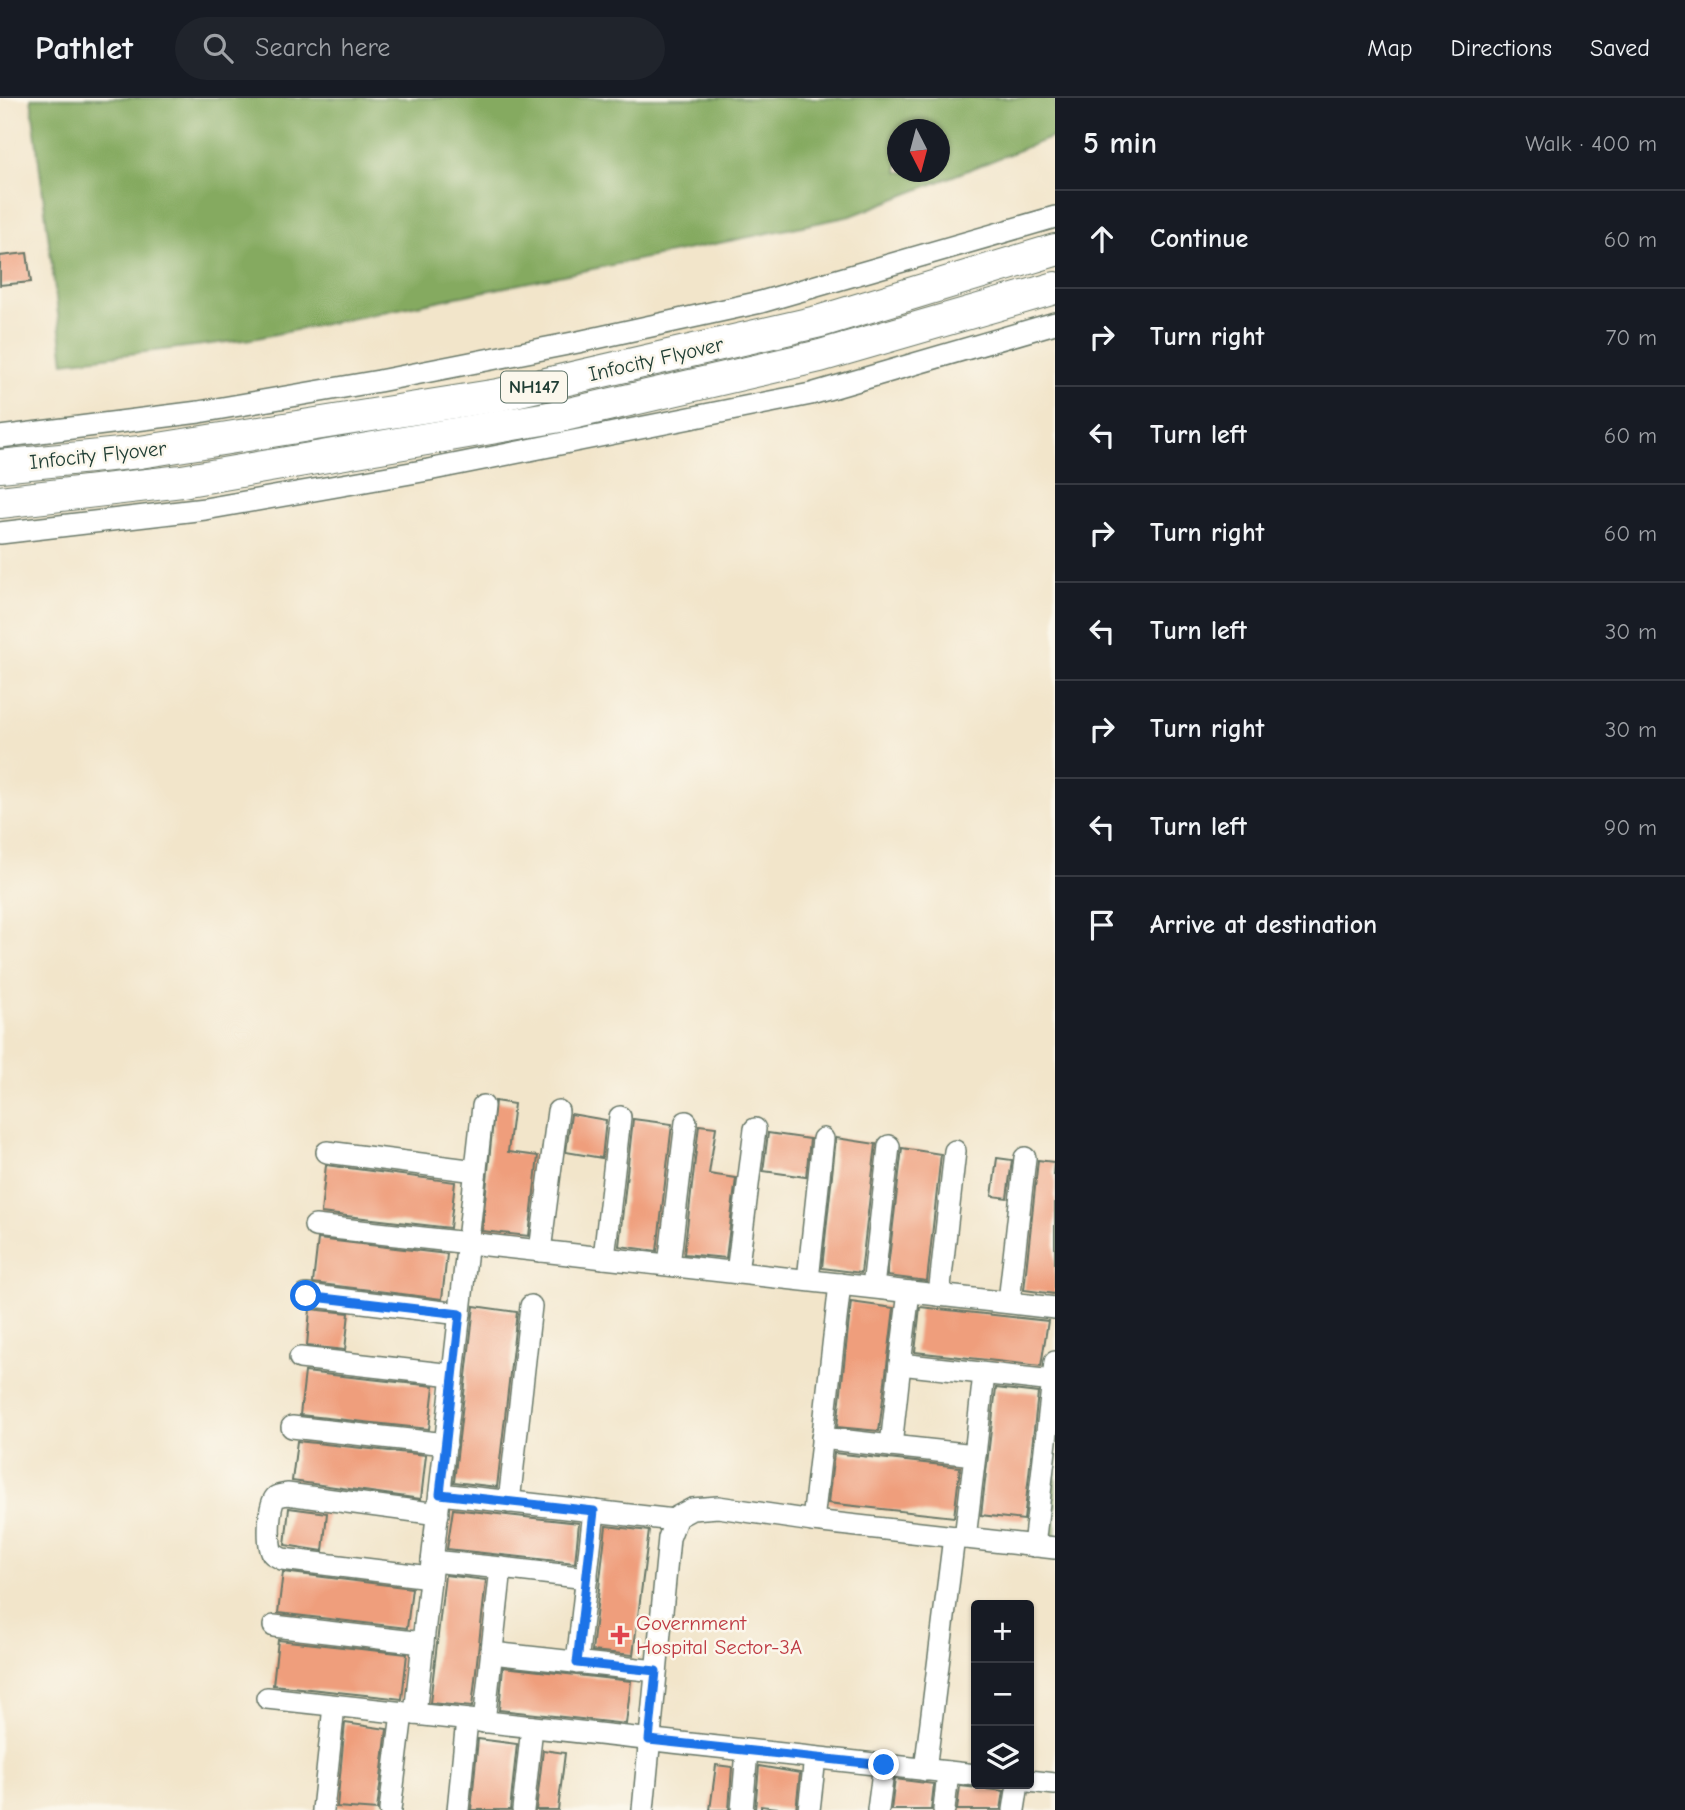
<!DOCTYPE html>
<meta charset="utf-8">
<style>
:root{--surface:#171b24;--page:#20242c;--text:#f1f3f6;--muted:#9ea1a6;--line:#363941}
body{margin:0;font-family:"Comic Neue",sans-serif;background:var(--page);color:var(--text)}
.controls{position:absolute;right:21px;bottom:21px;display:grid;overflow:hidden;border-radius:7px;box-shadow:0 2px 5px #0004}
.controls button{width:63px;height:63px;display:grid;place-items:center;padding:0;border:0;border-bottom:2px solid var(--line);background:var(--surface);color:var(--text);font:35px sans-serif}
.compass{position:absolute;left:887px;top:21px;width:63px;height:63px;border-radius:50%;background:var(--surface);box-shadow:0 2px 5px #0004;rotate:174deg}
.stop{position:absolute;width:21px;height:21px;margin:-16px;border:5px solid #1a73e8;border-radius:50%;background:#fff}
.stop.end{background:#1a73e8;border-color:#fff;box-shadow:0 2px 7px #0008}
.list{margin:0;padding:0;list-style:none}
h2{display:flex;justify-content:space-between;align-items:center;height:91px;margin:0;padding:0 28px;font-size:30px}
h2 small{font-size:23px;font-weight:400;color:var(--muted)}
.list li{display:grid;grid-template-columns:46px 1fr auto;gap:21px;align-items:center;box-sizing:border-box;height:98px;padding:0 28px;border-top:2px solid var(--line)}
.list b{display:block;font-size:26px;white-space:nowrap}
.list em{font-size:23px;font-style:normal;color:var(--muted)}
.icon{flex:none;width:38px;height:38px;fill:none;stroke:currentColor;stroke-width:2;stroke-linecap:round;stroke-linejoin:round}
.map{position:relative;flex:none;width:1055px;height:1712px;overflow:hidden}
header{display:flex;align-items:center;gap:42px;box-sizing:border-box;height:98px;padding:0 35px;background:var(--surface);border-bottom:2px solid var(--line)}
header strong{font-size:33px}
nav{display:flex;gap:38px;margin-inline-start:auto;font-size:24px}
.search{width:490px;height:63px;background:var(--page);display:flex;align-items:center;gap:18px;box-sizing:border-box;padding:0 24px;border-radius:38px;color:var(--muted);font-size:26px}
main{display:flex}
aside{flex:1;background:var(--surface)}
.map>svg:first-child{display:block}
</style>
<header>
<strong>Pathlet</strong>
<div class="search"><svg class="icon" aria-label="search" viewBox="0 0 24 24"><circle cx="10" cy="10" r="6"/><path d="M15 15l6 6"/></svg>Search here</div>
<nav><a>Map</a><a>Directions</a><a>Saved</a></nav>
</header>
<main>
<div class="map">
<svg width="1055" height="1712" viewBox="0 0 1055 1712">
<rect width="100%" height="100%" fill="#fbf7ec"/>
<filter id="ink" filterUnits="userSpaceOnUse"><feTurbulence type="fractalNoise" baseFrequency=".0143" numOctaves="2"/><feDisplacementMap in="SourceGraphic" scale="14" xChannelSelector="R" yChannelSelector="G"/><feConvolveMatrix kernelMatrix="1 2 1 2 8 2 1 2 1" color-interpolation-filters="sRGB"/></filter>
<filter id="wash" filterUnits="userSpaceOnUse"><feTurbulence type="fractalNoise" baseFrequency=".00686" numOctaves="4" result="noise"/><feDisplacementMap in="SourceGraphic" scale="28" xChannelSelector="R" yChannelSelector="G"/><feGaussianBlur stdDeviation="1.57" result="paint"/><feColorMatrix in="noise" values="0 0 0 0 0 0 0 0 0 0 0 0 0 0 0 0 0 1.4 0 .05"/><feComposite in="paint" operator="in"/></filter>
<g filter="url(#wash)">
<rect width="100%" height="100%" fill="#f2e5ca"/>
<path fill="#a7c46c" stroke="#638050" stroke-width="2" d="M1055 1359V1439L1047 1438Z"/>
<path fill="#85aa60" stroke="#52744a" stroke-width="2" fill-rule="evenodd" d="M31 0H1055V38L851 118 252 241 64 264ZM898 32H940V74H898Z"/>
<g id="blocks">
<g fill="#ef9e7c">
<path d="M27 155 31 184 0 187V158Z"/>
<path d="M495 1003 514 1006 508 1054 538 1058 529 1138 482 1133Z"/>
<path d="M571 1016 606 1022 602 1060 566 1054Z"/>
<path d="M633 1021 672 1026 657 1153 619 1148Z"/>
<path d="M699 1027 716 1029 709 1076 736 1080 726 1160 684 1156Z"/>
<path d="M768 1035 810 1041 806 1079 763 1073Z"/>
<path d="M836 1040 876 1046 861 1175 822 1170Z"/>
<path d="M902 1050 941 1056 927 1183 887 1178Z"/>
<path d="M997 1060 1012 1062 1007 1100 992 1098Z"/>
<path d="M1038 1062 1054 1064 1053 1077H1055V1196L1024 1192Z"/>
<path d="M326 1067 455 1084 450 1130 321 1115Z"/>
<path d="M318 1141 447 1156 442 1201 313 1185Z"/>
<path d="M851 1204 894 1210 879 1333 837 1329Z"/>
<path d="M474 1208 517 1214 497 1389 454 1384Z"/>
<path d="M920 1209 1048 1223 1041 1268 915 1254Z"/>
<path d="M310 1211 349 1215 345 1252 307 1248Z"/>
<path d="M305 1274 434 1288 429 1331 300 1317Z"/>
<path d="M996 1290 1038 1295 1024 1422 981 1417Z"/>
<path d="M297 1343 426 1357 421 1401 292 1383Z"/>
<path d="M834 1355 960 1369 954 1419 828 1405Z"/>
<path d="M289 1410 327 1415 323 1453 285 1447Z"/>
<path d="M453 1411 579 1425 575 1465 447 1451Z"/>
<path d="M606 1428 649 1433 633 1557 592 1553Z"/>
<path d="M283 1474 412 1490 407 1530 278 1515Z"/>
<path d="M445 1477 486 1482 472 1609 430 1605Z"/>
<path d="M278 1542 407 1556 402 1601 273 1587Z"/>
<path d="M503 1569 631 1583 626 1626 499 1612Z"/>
<path d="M345 1625 387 1631 377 1712 337 1709Z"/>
<path d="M478 1641 517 1646 510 1712H471Z"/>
<path d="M543 1652 565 1655 558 1712H536Z"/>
<path d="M716 1667 732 1669 729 1712H710Z"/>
<path d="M759 1668 800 1675 796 1712 761 1708V1712H755Z"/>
<path d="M895 1681 934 1686 931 1712H891Z"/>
<path d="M960 1688 1004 1693 1001 1712H957Z"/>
</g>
</g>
</g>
<g filter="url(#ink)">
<use href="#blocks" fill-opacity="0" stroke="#697868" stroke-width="2"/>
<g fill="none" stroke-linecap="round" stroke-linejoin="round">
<defs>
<g id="minor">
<path d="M0 339 199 314 379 283 578 244 761 204 1055 119"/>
<path d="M0 435 205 411 428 372 811 296 1055 225"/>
<path d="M327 1054 476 1073"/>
<path d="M315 1128 1055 1210"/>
<path d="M540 1153 558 1013"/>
<path d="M604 1160 620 1019"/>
<path d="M669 1167 686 1024"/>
<path d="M737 1175 755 1031"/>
<path d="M808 1182 823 1041"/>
<path d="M873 1189 889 1048"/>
<path d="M909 1194 900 1266 1053 1283"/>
<path d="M306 1197 460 1216"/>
<path d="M939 1197 955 1053"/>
<path d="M1009 1204 1025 1060"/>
<path d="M300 1260 453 1277"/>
<path d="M292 1329 446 1346"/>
<path d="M822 1340 891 1348 900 1266"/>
<path d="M891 1348 975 1357 965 1440"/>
<path d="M975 1357 984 1276"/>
<path d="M440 1396 674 1422"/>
<path d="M509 1404 531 1208"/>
<path d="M813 1423 840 1186"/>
<path d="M1034 1448 1055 1264"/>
<path d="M432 1463 501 1470 484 1624"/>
<path d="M501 1470 587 1480"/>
<path d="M430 1479 282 1461 273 1456C267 1448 268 1406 276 1399 279 1397 284 1397 287 1396L438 1416"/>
<path d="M274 1528 423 1545"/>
<path d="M492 1555 656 1573"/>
<path d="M577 1565 594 1413"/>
<path d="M267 1600 976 1677"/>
<path d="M415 1616 483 1008"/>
<path d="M925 1672 954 1439"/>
<path d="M1029 1683 1055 1686"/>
<path d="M323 1712 334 1608"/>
<path d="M390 1712 402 1615"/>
<path d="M458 1712 467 1622"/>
<path d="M523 1712 532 1629"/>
<path d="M643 1712 669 1440 677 1419 692 1411 718 1409 813 1423 1055 1450"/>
<path d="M742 1712 747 1653"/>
<path d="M809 1712 815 1660"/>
<path d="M878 1712 884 1667"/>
<path d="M944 1712 948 1674"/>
<path d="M1014 1712 1018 1686"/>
</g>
<g id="highway">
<path d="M0 368 140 354 498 297 821 223 1055 152"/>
<path d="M0 404 182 383 560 318 820 258 1055 190"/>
</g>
</defs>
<use href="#minor" stroke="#697868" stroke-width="24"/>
<use href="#highway" stroke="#697868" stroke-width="34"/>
<use href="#minor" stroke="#fff" stroke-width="21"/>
<use href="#highway" stroke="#fff" stroke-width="32"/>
</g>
</g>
<g fill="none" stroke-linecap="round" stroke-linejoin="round" filter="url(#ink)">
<path stroke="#1a73e8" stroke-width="9" d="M306 1198 460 1216 440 1396 594 1413 577 1565 656 1573 649 1642 884 1667"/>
</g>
<path fill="#e0444e" stroke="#fbf7ec" stroke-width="2.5" d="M616.5 1526.5h7v7h7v7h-7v7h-7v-7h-7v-7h7z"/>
<g text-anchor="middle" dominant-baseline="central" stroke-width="5" stroke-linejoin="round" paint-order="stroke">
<rect fill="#fbf7ec" stroke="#61756b" stroke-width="2" x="501" y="273.5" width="66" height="31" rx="5"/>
<g font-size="19" font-weight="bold" fill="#1f3d34">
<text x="534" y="289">NH147</text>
</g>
<g font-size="21" fill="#1f3d34" stroke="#fbf7ec">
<text transform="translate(656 261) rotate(-13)">Infocity Flyover</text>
<text transform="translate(98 357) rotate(-6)">Infocity Flyover</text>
</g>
<g font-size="21" fill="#be3a42" stroke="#fbf7ec" text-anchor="start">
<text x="636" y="1525">Government<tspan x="636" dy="24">Hospital Sector-3A</tspan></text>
</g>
</g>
</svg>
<div class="controls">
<button>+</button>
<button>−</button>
<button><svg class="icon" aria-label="layers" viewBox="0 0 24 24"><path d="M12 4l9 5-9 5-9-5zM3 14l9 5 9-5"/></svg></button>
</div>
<svg class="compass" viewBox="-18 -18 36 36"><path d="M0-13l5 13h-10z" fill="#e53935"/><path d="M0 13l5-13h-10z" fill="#9ea1a6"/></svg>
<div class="stop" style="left:306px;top:1198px"></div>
<div class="stop end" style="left:884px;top:1667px"></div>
</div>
<aside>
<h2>5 min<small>Walk · 400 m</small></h2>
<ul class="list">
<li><svg class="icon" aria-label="ahead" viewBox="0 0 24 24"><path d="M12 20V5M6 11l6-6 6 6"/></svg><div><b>Continue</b></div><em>60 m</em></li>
<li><svg class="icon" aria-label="right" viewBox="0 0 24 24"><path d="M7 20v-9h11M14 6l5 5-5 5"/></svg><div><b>Turn right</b></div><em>70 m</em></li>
<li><svg class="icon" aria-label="left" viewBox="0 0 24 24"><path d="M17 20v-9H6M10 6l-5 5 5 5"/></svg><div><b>Turn left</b></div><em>60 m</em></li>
<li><svg class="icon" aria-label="right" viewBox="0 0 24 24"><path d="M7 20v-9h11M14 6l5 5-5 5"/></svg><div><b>Turn right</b></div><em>60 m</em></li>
<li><svg class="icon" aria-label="left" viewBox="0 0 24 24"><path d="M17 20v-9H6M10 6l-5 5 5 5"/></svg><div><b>Turn left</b></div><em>30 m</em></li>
<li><svg class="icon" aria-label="right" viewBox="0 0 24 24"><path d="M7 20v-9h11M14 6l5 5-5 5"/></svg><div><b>Turn right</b></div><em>30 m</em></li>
<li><svg class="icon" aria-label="left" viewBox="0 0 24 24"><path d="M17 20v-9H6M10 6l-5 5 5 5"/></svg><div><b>Turn left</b></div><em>90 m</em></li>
<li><svg class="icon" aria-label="arrive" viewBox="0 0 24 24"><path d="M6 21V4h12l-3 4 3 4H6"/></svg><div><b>Arrive at destination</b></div></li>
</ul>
</aside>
</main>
